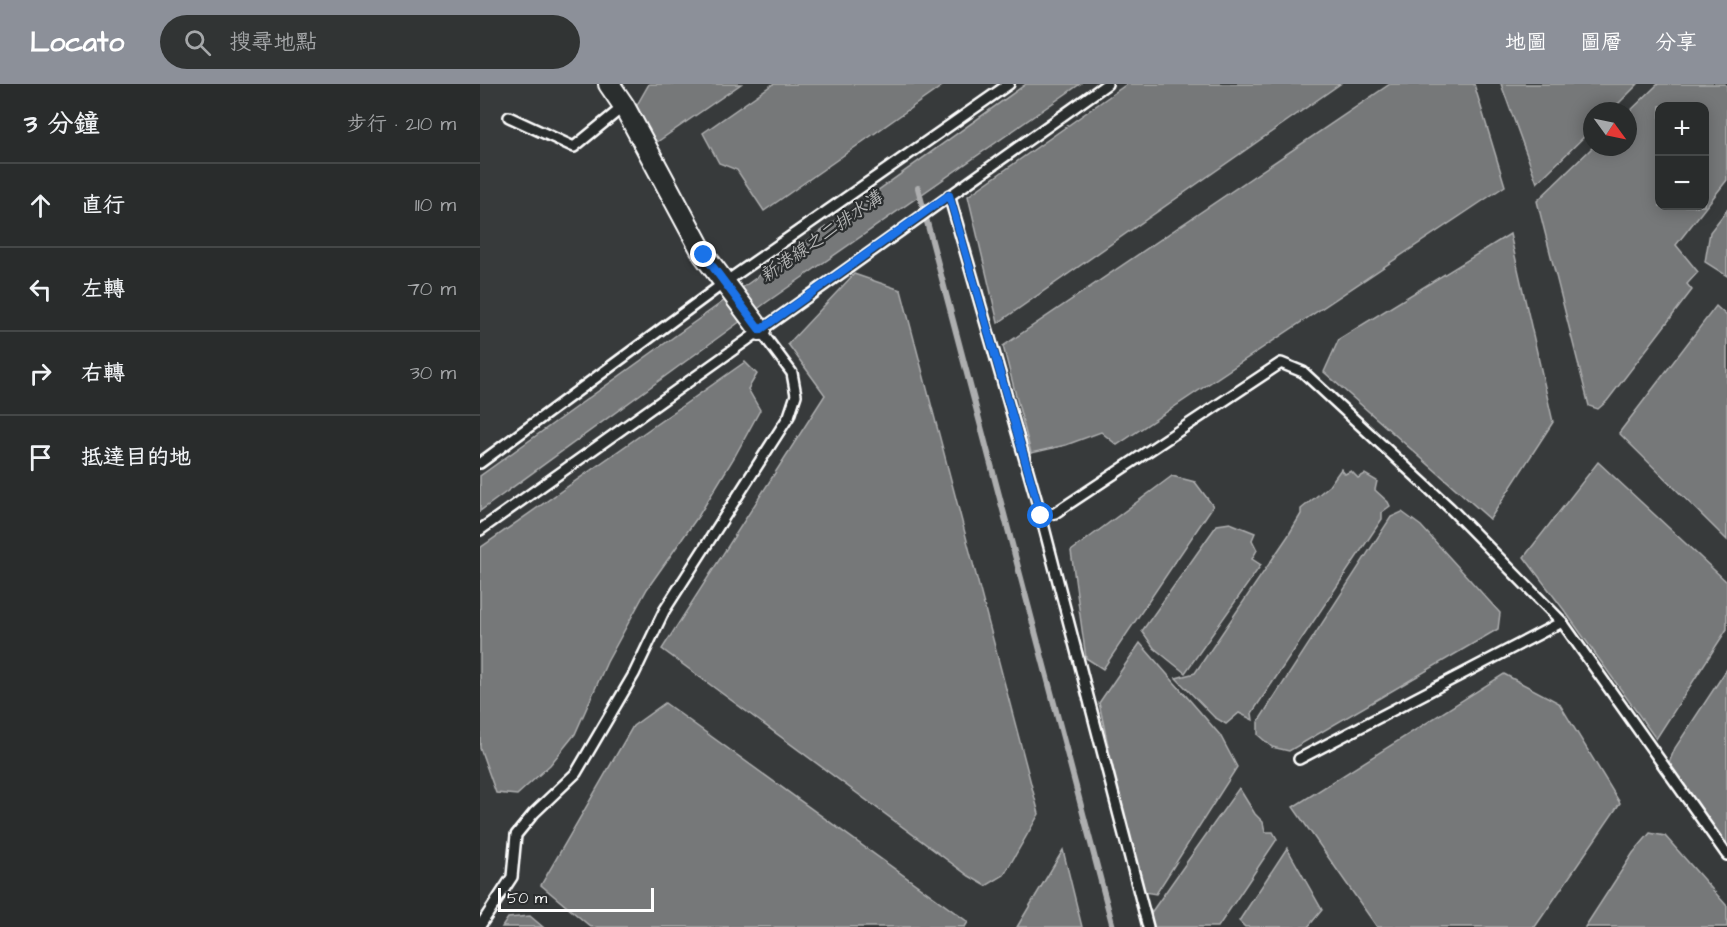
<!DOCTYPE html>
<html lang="zh-TW">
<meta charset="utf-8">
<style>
:root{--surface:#292c2c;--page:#313434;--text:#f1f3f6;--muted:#a5a7a9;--line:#454848;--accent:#8c9099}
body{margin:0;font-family:"Architects Daughter","LXGW WenKai TC",sans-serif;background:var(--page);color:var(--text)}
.controls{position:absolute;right:18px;top:18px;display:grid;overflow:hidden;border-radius:12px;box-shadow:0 3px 15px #0003}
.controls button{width:54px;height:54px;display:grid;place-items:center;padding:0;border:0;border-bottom:2px solid var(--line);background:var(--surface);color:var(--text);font:30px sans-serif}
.compass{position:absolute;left:1103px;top:18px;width:54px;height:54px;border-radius:50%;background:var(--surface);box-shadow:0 3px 15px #0003;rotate:123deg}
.scale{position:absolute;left:18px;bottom:15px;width:156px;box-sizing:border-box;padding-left:6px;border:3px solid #fff;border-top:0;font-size:16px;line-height:21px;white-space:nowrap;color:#fff;-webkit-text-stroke:4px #2a2d2e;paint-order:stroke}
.stop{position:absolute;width:18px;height:18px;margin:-14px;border:4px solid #1a73e8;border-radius:50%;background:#fff}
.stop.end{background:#1a73e8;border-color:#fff;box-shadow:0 2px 6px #0008}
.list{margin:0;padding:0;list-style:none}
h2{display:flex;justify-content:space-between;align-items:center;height:78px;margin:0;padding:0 24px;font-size:26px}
h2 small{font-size:20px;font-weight:400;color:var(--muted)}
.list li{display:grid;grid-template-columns:39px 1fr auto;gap:18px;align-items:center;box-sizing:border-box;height:84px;padding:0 24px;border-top:2px solid var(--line)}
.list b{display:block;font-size:22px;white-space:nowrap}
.list em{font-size:20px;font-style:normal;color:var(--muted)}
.icon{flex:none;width:33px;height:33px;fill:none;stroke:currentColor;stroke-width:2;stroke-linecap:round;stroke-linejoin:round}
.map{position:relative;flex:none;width:1247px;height:843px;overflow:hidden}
header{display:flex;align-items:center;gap:36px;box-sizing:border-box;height:84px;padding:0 30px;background:var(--accent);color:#fff}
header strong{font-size:28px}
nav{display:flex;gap:33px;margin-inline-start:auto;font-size:21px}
.search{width:420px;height:54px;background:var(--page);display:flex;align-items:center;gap:15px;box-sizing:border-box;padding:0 21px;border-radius:33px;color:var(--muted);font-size:22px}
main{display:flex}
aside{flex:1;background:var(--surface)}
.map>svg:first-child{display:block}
</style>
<header>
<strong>Locato</strong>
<div class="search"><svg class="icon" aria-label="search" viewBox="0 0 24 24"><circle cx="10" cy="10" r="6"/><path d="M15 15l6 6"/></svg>搜尋地點</div>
<nav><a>地圖</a><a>圖層</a><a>分享</a></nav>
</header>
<main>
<aside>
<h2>3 分鐘<small>步行 · 210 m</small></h2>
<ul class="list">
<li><svg class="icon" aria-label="ahead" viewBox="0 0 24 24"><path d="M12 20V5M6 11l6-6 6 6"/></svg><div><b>直行</b></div><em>110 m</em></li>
<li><svg class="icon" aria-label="left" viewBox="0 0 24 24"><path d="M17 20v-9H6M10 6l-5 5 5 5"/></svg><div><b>左轉</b></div><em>70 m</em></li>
<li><svg class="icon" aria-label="right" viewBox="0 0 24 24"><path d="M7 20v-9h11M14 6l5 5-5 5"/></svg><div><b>右轉</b></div><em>30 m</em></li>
<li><svg class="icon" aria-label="arrive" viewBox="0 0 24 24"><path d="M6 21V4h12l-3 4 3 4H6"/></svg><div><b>抵達目的地</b></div></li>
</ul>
</aside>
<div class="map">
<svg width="1247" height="843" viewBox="0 0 1247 843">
<rect width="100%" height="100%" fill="#373a3b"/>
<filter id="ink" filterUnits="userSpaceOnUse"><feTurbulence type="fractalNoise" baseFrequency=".0167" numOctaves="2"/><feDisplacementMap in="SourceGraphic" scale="12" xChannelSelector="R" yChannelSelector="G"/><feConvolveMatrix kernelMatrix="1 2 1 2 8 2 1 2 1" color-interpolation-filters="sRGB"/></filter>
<g filter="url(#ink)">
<g fill="#767879" stroke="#adaeaf" stroke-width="1.5" fill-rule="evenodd">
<path d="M169 0H261L177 58 153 28Z"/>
<path d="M293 0H465L284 127 257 86 239 79 223 49Z"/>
<path d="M546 0H600L287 218 0 427V392Z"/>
<path d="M647 0H860L518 239 488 112Z"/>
<path d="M910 0H994L1025 102 637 361 621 348 586 361 551 369 523 262Z"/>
<path d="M1021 0H1158L1131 27H1112V45L1057 99Z"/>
<path d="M1178 0H1245L1247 2V96L1196 161 1218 188 1207 200 1212 206 1127 317 1118 325 1109 322 1057 117 1113 63H1148V29ZM1180 22H1224V122H1180Z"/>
<path d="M1247 126V192L1225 178 1230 148Z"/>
<path d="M1030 150 1073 338 1010 435 844 288 859 255Z"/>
<path d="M374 190 421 206 559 730 524 791 506 802 489 792 182 565 345 311 308 260Z"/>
<path d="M1236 222 1247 232V456L1139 349Z"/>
<path d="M265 278 277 290 268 305 280 326 255 372 219 431 167 505 127 578 95 650 70 681 37 711 16 709 0 664V464Z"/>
<path d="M1118 378 1247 498V545L1176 655 1087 530 1044 473Z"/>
<path d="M861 385 865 390 871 387 878 394 885 390 897 397 895 406 908 418 910 422 902 428V435L772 629 773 636 759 629 746 640 734 633 696 594 715 589 808 452 821 430V425L849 402Z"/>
<path d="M692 392 715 398 733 422 623 585 606 574 591 467Z"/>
<path d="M922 428 941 442 1020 529 1018 545 809 667 792 663 778 651V638L911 433Z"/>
<path d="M750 439 775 449 772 456 777 466 772 475 781 481 705 589 674 564 662 547 737 441Z"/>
<path d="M660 559 740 651 757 683 676 810 659 807 619 619Z"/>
<path d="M1247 585V770L1186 686 1195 664Z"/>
<path d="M1024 590 1079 619 1140 719 1055 843H897L813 723Z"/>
<path d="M185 619 488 838 485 843H111L61 801 153 642Z"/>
<path d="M759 704 775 730 783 738 785 748H793L797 755 738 843H671L668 833Z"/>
<path d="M1170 749 1185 752 1247 822V843H1105L1153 769Z"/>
<path d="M807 764 842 826 828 843H765L759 837Z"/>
<path d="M583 766 602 843H537Z"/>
<path d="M50 832 63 843H22L28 834Z"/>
</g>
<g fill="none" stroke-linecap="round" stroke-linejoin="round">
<path stroke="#adaeaf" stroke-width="6" d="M438 104 633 843"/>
<defs>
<g id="lane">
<path d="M29 33 94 63 144 22"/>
<path d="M469 111 561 432 575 429 801 279 823 288 970 424 1082 538 1247 771"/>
<path d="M0 379 244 199 529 0"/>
<path d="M561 432 668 843"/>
<path d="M0 446 627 0"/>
<path d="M819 675 1082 538"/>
<path d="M0 842 32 793 36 751 54 729 96 689 154 590 184 527 309 332 316 311 312 289 280 246"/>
</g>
<path id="street" d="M129 0 144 22 224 171 280 246"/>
</defs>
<use href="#lane" stroke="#fff" stroke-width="14"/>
<use href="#street" stroke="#fff" stroke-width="24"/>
<use href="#lane" stroke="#2a2d2e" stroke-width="9"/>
<use href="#street" stroke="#2a2d2e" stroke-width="20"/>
</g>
</g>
<g fill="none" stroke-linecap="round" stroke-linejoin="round" filter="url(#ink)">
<path stroke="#1a73e8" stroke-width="8" d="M224 171 280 246 469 111 561 432"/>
</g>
<g text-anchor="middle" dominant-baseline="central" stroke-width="4.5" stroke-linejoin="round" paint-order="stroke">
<g font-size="18" font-style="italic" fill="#b4b5b5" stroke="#2a2d2e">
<text transform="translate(341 153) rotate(-35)">新港線之二排水溝</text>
</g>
</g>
</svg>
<div class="controls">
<button>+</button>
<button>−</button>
</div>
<svg class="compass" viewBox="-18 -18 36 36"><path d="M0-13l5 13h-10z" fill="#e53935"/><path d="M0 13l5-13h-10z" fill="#a5a7a9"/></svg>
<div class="scale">50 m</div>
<div class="stop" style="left:561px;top:432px"></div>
<div class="stop end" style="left:224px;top:171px"></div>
</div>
</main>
